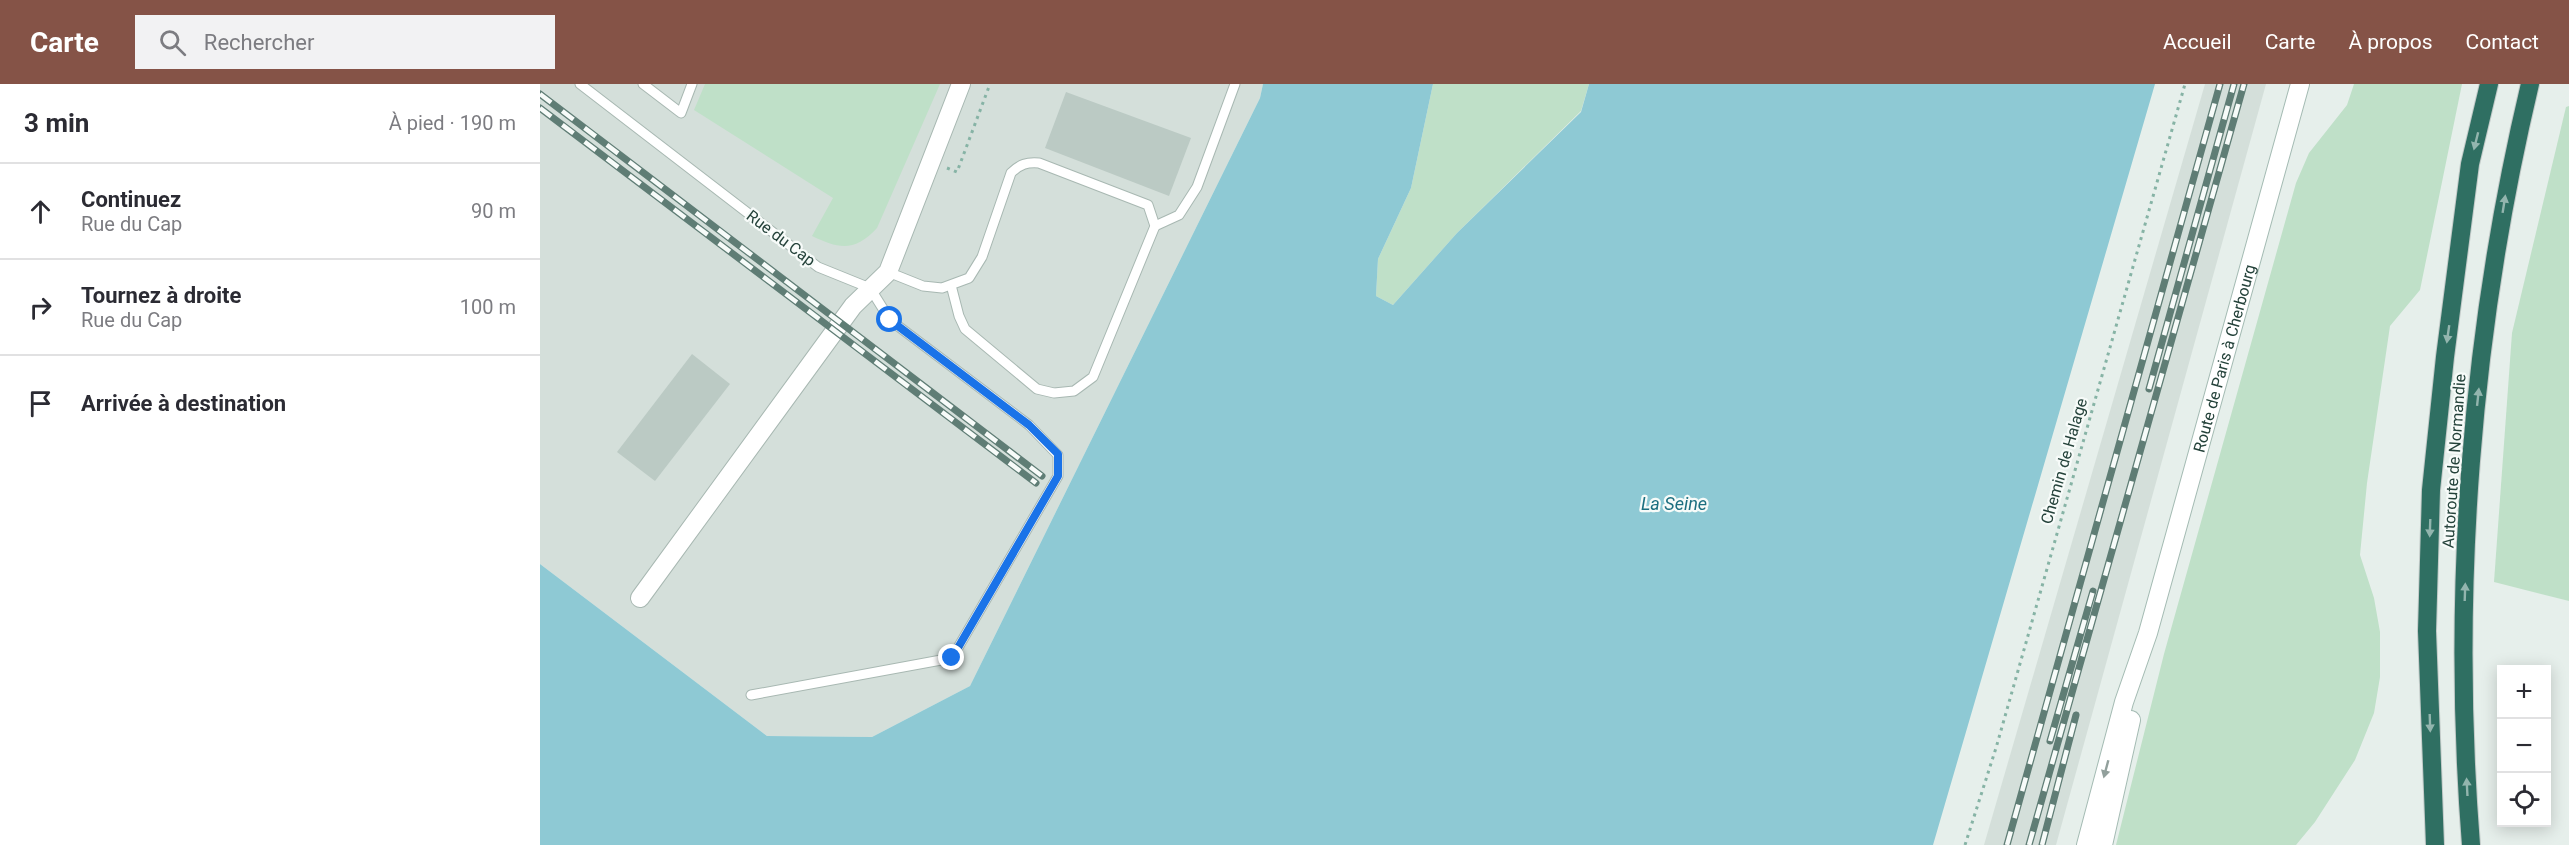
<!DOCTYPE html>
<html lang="fr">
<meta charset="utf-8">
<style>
:root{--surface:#fff;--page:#f2f2f3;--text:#2b2b33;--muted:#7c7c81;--line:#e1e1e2;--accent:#855347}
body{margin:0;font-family:Roboto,sans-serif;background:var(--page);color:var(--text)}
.controls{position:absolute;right:18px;bottom:18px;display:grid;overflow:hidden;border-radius:0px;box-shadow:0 3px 15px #0003}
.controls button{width:54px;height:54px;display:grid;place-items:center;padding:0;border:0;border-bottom:2px solid var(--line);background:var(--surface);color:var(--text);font:30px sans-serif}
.stop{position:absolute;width:18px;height:18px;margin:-14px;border:4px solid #1a73e8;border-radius:50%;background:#fff}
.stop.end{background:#1a73e8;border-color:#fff;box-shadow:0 2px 6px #0008}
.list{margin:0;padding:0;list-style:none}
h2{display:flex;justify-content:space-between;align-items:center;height:78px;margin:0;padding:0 24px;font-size:26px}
h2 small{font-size:20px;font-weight:400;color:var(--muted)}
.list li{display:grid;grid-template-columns:39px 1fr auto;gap:18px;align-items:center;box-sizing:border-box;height:96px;padding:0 24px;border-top:2px solid var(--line)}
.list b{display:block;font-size:22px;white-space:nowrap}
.list p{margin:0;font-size:20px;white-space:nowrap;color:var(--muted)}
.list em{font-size:20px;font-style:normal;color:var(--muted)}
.icon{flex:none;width:33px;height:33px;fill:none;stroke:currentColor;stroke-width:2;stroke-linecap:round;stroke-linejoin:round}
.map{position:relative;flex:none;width:2029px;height:761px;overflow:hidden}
header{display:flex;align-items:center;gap:36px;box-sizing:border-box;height:84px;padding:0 30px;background:var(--accent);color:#fff}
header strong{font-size:28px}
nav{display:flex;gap:33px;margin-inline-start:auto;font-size:21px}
.search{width:420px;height:54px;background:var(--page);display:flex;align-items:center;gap:15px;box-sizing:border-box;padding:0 21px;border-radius:0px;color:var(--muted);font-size:22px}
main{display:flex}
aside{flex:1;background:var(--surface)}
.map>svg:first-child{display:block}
</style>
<header>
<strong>Carte</strong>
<div class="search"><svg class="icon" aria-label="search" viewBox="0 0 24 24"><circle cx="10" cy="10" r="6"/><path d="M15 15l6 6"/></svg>Rechercher</div>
<nav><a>Accueil</a><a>Carte</a><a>À propos</a><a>Contact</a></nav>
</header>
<main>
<aside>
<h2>3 min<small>À pied · 190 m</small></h2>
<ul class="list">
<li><svg class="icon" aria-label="ahead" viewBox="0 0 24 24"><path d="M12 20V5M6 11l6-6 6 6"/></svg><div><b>Continuez</b><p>Rue du Cap</p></div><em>90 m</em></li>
<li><svg class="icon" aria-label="right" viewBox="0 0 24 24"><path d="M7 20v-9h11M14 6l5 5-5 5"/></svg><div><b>Tournez à droite</b><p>Rue du Cap</p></div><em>100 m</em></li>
<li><svg class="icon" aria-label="arrive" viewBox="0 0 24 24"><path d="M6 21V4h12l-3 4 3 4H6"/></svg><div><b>Arrivée à destination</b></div></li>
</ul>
</aside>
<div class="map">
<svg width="2029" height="761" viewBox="0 0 2029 761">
<rect width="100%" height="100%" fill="#e6efeb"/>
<g fill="#d4dfda">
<path d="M0 0H723L720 14 430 602 332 653 227 652 0 480Z"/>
<path d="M1665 0H1726L1516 761H1444Z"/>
</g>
<g fill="#bfe0c8">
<path d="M165 0H400L337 144C315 168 299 165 272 152L293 114 154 26Z"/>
<path d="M893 0H1049L1041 27 917 149 853 221 836 212 838 175 871 104Z"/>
<path d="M1814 0H1922L1880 206 1850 242 1827 399 1820 471 1834 514 1840 548V593L1834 629 1815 676 1775 738 1756 761H1576L1624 570 1756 99 1769 69 1807 21Z"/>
<path d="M2029 22V517L1954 498 1972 249 2026 23Z"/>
</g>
<path fill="#8ec9d4" d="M723 0H893L871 104 838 175 836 212 853 221 917 149 1041 28 1049 0H1615L1393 761H0V480L227 652 332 653 430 602 720 14Z"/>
<g fill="#bbcac4">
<path d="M526 8 651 54 629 112 505 64Z"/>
<path d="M152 270 190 300 115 397 77 368Z"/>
</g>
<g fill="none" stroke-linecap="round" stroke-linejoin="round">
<defs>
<g id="lane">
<path d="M40 0 278 183 330 204 350 236 489 341 518 371V392L412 574 211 611"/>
<path d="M103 0 141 29 152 0"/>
<path d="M615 142 639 131 657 103 695 0"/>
<path d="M348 188 383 202 402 204 429 194 442 173 471 89C480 80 487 78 499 79L608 121 615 142 553 293 534 307 514 309 497 305 425 245 419 232 411 201"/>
</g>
<path id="street" d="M100 514 313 222 348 188 421 0"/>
<g id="secondary">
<path id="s1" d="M1546 761 1584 618 1608 549 1760 0"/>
<path d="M1563 761 1591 636"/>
</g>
<g id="highway">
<path d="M1895 761 1887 547 1891 406 1905 273 1930 80 1949 0"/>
<path d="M1931 761C1911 507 1931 248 1990 0"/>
</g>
</defs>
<use href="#lane" stroke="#a8b8b2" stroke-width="11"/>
<use href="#street" stroke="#a8b8b2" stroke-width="20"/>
<use href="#secondary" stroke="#a4bbb3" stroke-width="20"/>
<use href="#highway" stroke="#c2cac8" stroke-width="20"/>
<g stroke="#86b3a5" stroke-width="3" stroke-dasharray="3 4.5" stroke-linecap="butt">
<path d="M407 84 417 88 450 0"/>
<path d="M1425 761 1456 664 1645 0"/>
</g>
<use href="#lane" stroke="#fff" stroke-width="9"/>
<use href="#street" stroke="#fff" stroke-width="18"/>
<use href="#secondary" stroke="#fff" stroke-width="18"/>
<use href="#highway" stroke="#2f6f62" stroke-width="18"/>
<defs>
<g id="rail">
<path d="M0 10 502 392"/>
<path d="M0 24 496 399"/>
<path d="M1609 305 1694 0"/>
<path d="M1510 657 1553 507"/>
<path d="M1467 761 1680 0"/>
<path d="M1489 761 1704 0"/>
<path d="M1502 761 1536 631"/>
</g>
</defs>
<use href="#rail" stroke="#5f7d75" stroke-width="7"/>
<use href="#rail" stroke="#f7fbf9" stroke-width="4.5" stroke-dasharray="14" stroke-linecap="butt"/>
</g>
<defs><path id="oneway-solid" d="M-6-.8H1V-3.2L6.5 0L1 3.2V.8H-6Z" transform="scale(1.5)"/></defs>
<g fill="#93b5ae">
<use href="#oneway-solid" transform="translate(1936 57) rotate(104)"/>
<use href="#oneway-solid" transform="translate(1964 120) rotate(-81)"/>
<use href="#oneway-solid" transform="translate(1908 250) rotate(98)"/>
<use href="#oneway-solid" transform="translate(1938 313) rotate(-84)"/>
<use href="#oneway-solid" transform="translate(1890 444) rotate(92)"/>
<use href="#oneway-solid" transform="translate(1925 508) rotate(-88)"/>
<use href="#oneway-solid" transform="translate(1890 639) rotate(88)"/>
<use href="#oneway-solid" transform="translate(1927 703) rotate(-93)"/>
</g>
<use fill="#92a09c" href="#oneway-solid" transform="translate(1566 685) rotate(105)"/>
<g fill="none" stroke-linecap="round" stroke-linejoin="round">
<path stroke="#1a73e8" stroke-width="8" d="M350 236 489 341 518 370V392L412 574"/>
</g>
<g text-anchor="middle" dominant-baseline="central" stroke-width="4.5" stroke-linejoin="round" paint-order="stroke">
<g font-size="16" fill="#24423a" stroke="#f7fbf9">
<text transform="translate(241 154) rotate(37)">Rue du Cap</text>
<text stroke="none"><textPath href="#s1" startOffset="506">Route de Paris à Cherbourg</textPath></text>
<text transform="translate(1524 377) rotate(-74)">Chemin de Halage</text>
<text transform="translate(1914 377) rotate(-86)">Autoroute de Normandie</text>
</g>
<g font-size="18" font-style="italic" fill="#1c6f80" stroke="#f7fbf9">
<text x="1134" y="419">La Seine</text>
</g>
</g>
</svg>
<div class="controls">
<button>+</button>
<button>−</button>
<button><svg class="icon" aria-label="locate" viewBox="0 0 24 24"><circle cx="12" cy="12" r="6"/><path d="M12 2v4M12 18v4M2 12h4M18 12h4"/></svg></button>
</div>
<div class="stop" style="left:350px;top:236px"></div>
<div class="stop end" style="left:412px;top:574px"></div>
</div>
</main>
